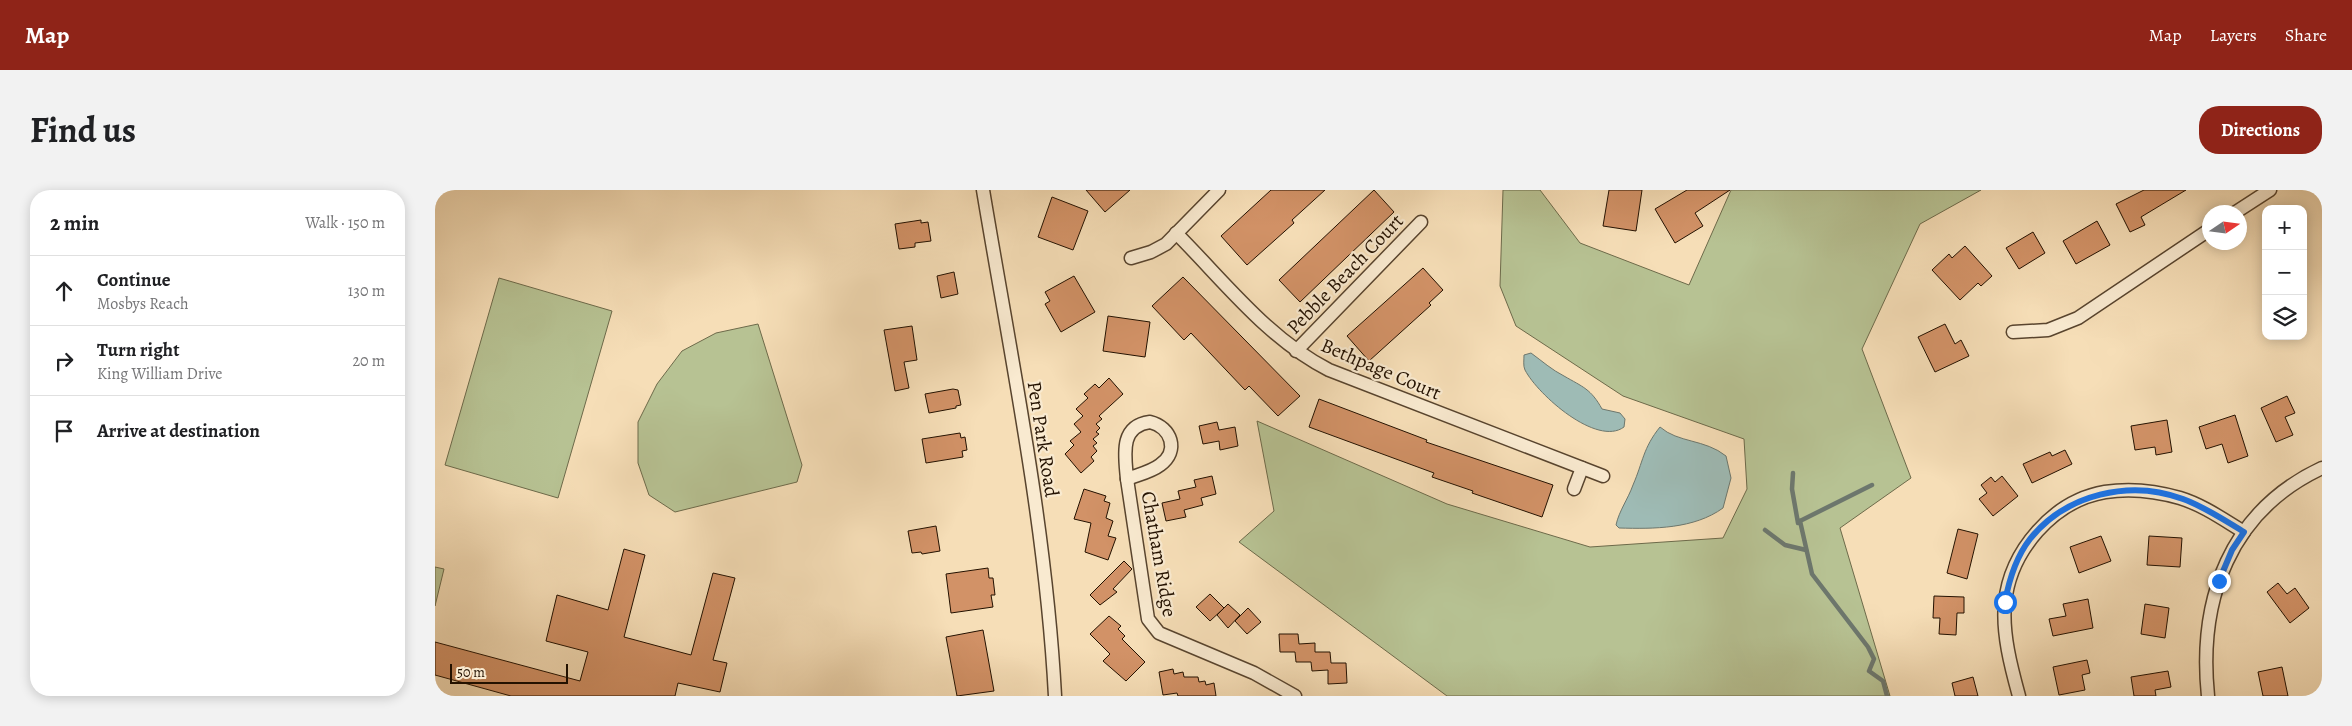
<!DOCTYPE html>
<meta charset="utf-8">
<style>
:root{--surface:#fff;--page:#f2f2f2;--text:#202124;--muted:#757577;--line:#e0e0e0;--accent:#8f2418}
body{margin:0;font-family:Alegreya,serif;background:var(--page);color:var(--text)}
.controls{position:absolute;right:15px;top:15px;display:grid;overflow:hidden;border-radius:10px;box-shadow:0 2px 12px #0003}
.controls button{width:45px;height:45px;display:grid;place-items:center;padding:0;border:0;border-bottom:1px solid var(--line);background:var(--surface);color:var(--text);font:25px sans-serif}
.compass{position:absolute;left:1767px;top:15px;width:45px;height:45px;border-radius:50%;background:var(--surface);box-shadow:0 2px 12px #0003;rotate:77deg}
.scale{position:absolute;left:15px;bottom:12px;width:118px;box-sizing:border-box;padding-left:5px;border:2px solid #231100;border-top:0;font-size:14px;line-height:18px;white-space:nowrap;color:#231100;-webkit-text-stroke:4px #f9ead0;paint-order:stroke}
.stop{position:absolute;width:15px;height:15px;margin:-11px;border:4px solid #1a73e8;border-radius:50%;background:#fff}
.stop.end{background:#1a73e8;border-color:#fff;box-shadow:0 1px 5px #0008}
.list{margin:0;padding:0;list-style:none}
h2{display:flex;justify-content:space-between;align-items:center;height:65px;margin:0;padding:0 20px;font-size:21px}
h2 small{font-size:16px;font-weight:400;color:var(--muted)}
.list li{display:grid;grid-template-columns:32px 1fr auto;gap:15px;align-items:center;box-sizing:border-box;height:70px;padding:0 20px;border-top:1px solid var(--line)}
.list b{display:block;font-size:19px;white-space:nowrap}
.list p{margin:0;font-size:16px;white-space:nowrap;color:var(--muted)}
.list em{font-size:16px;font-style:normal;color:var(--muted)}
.icon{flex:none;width:28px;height:28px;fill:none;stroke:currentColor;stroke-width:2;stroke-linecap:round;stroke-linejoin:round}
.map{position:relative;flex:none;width:1887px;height:506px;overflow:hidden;border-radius:20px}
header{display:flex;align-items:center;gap:30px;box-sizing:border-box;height:70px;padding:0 25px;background:var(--accent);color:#fff}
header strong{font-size:24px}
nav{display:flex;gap:28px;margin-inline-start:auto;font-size:18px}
.intro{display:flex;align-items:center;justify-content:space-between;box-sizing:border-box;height:120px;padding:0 30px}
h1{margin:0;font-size:35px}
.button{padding:12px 22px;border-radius:20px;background:var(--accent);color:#fff;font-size:18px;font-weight:700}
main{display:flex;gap:30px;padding:0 30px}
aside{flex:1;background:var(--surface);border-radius:20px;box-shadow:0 2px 12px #0003}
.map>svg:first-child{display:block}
</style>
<header>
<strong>Map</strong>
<nav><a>Map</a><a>Layers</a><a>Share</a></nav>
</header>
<div class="intro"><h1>Find us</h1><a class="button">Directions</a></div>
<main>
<aside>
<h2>2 min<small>Walk · 150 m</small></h2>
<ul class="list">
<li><svg class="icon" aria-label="ahead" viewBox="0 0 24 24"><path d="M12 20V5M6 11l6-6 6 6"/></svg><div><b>Continue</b><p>Mosbys Reach</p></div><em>130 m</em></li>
<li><svg class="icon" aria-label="right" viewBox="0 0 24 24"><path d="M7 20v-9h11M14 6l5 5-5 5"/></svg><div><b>Turn right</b><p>King William Drive</p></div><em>20 m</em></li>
<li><svg class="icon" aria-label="arrive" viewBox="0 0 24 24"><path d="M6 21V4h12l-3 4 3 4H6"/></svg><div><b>Arrive at destination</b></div></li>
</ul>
</aside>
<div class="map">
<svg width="1887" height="506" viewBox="0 0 1887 506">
<rect width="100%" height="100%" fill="#f6deb7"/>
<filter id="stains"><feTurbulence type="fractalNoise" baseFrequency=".004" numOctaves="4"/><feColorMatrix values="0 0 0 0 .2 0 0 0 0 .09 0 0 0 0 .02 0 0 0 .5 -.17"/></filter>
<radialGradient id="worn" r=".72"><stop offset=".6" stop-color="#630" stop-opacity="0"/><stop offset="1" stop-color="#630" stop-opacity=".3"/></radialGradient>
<g fill="#b7c293" stroke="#6d6a4a">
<path d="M1068 0H1105L1145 53 1254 95 1296 0H1546L1485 34 1427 159 1476 288 1405 338 1455 506H1012L804 352 839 321 822 231 1012 314 1155 357 1288 348 1312 299 1309 249 1188 206 1081 136 1065 96Z"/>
<path d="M64 88 177 121 123 308 10 275Z"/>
<path d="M323 134 367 275 362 292 240 322 214 305 203 273V232L222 194 247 161 281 143Z"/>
<path d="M0 377 9 379 0 416Z"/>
</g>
<g fill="#9ebbb5" stroke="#6d776d">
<path d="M1096 163C1107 171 1117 180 1129 186 1148 197 1156 199 1167 219L1185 223 1190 229 1189 237C1162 257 1103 205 1090 180 1088 176 1089 170 1089 165Z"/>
<path d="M1225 237C1243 253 1270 249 1291 266L1296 288 1288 318C1259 339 1219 339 1184 338L1181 335C1184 321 1193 309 1198 295 1208 272 1208 258 1225 237Z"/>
</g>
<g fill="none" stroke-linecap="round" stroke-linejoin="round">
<g stroke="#6d776d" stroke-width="4.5">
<path d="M1358 283 1357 299 1363 333 1365 331"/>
<path d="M1437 295 1365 331 1377 384 1433 457 1439 469 1434 481 1448 491 1452 506"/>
<path d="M1330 340 1350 355 1371 360"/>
</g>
</g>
<g fill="#d29267" stroke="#231100">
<path d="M651 0H695L670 22Z"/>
<path d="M836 0H890L857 30 859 33 812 75 786 46Z"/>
<path d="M939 0 959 22 865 112 844 90Z"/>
<path d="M1174 0H1207L1201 41 1168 36Z"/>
<path d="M1252 0H1295L1260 23 1268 36 1240 53 1220 19Z"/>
<path d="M1709 0H1751L1706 27 1710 35 1695 42 1681 14Z"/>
<path d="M617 7 653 21 638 60 603 47Z"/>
<path d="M486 30V33L493 32 496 51 480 53V57L464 59 460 34Z"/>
<path d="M1662 31 1675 55 1641 74 1628 51Z"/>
<path d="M1598 42 1610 63 1584 79 1571 58Z"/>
<path d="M1530 56 1557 86 1546 96 1543 93 1525 110 1497 80 1514 64 1517 68Z"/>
<path d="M988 78 1008 100 994 113 996 115 934 171 912 146Z"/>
<path d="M519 82 523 104 506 108 502 86Z"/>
<path d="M639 86 660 122 626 142 610 114 615 111 610 102Z"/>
<path d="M748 87 865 206 843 226 814 196 810 200 756 143 749 150 717 116Z"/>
<path d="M673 126 715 132 710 167 668 161Z"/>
<path d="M1510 134 1520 154 1526 150 1534 166 1500 182 1483 147Z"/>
<path d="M477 136 482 170 469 172 474 198 460 201 449 140Z"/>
<path d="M674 188 688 204 664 226 667 229 661 234 665 238 661 242 664 244 658 249 662 253 658 256 662 261 656 267 659 271 646 283 630 264 639 255 635 251 646 242 639 234 648 226 641 219 653 208 649 204 660 194 664 198Z"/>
<path d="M518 199 523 200 526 215 521 216V218L494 223 490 204Z"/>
<path d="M1852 206 1860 223 1850 227 1858 245 1841 252 1826 218Z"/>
<path d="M884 209 992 250 991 252 1118 295 1107 327 1037 303 1038 301 997 287 999 283 874 237Z"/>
<path d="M1800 225 1813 266 1793 273 1787 254 1771 259 1764 237Z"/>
<path d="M1732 230 1737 262 1721 265 1720 257 1700 260 1696 236Z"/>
<path d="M782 232 784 240 800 237 803 256 785 260 784 251 768 254 764 236Z"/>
<path d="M525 243 526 248 530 247 532 260 527 261 528 267 491 273 487 249Z"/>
<path d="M1630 260 1637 274 1597 293 1588 274 1615 262 1617 266Z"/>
<path d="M777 286 781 304 766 308 768 315 749 320 751 327 731 331 727 313 745 309 743 301 761 297 759 290Z"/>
<path d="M1567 286 1583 306 1558 326 1544 309 1552 303 1546 295 1556 287 1560 292Z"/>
<path d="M649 299 671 306 669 311 675 313 671 328 678 331 673 346 681 348 673 370 650 362 656 333 639 329Z"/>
<path d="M501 336 505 361 487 364 486 362 477 363 473 341Z"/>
<path d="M1523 339 1543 344 1532 389 1512 383Z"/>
<path d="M1666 346 1676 371 1644 383 1635 357Z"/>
<path d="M1714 346 1747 348 1745 377 1712 375Z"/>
<path d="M189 359 210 365 189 447 256 465 278 383 300 388 278 470 292 473 285 502 243 493 240 506H76L0 485V452L145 491 153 462 111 451 122 405 173 420Z"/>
<path d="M689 371 697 379 678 399 682 402 665 415 655 405Z"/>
<path d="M553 378 554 388H558L560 405H556L558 417 516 423 511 384Z"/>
<path d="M1843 393 1852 404 1860 398 1874 418 1855 433 1832 402Z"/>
<path d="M775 404 789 418 775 431 761 417Z"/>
<path d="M1499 406 1529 407V423H1522L1521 445 1504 444 1505 428H1498Z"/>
<path d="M1653 409 1658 438 1618 446 1614 429 1631 426 1628 414Z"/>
<path d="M793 414 805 425 793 438 782 425Z"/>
<path d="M1710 414 1734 418 1730 448 1706 444Z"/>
<path d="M813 418 826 432 812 444 800 431Z"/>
<path d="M674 426 686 436 683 439 690 446 687 449 710 472 691 491 668 471 675 464 655 444Z"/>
<path d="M548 440 559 501 522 506 511 447Z"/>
<path d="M844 444H863L864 454 880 453V462H895L896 473H911L912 493 893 494V480L877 481 876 472H861L860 462H845Z"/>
<path d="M1652 470 1655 483 1647 485 1650 500 1624 505 1618 477Z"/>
<path d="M1847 477 1853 506H1828L1823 482Z"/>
<path d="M738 479 739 484 748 482 749 487H763L764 492 770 491 771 495 779 493 781 506H743L742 503 728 505 724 482Z"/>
<path d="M1733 481 1736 497 1720 500 1721 506H1699L1696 487Z"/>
<path d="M1538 487 1543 506H1520L1517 493Z"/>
</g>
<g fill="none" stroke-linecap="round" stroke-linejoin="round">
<defs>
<g id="minor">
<path d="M548 0C576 168 611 336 620 506"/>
<path d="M1801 22 1835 0"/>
<path d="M741 43C789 91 833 149 894 180L1168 286"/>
<path d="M696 68 716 62 731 54 784 0"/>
<path d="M1578 142 1613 140 1643 128 1774 40"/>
<path d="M861 161 986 32"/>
<path d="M715 232C736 237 745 261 725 275 716 282 702 285 692 289 690 266 684 236 715 232Z"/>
<path d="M692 289 713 429 724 443 819 483 860 506"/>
<path d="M1139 299 1147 278"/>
<path d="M1584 506C1576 477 1567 443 1570 413 1575 361 1618 311 1670 302 1695 298 1721 301 1745 308 1768 315 1789 330 1809 342"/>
<path d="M1773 506C1763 409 1795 321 1887 278"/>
</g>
</defs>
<use href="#minor" stroke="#58442e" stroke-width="15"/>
<use href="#minor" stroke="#f9ead0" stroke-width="12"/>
</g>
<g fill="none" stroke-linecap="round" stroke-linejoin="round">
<path stroke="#1a73e8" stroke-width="6" d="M1570 412C1574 390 1581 367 1595 349 1631 304 1695 289 1748 309 1770 317 1789 330 1809 342L1797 360 1784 391"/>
</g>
<g text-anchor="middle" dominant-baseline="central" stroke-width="4.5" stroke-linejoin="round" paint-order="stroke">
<g font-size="20" fill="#231100" stroke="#f9ead0">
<text transform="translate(910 84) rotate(-46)">Pebble Beach Court</text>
<text transform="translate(946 179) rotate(23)">Bethpage Court</text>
<text transform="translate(608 249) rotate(81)">Pen Park Road</text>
<text transform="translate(724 364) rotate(80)">Chatham Ridge</text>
</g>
</g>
<rect width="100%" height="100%" filter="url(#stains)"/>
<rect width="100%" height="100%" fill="url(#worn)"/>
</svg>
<div class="controls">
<button>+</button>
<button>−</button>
<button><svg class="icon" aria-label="layers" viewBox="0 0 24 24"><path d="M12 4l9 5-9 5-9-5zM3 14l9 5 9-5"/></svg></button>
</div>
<svg class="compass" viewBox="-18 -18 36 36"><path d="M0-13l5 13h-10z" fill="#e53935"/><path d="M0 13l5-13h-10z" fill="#757577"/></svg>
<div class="scale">50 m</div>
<div class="stop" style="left:1570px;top:412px"></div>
<div class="stop end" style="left:1784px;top:391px"></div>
</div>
</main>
